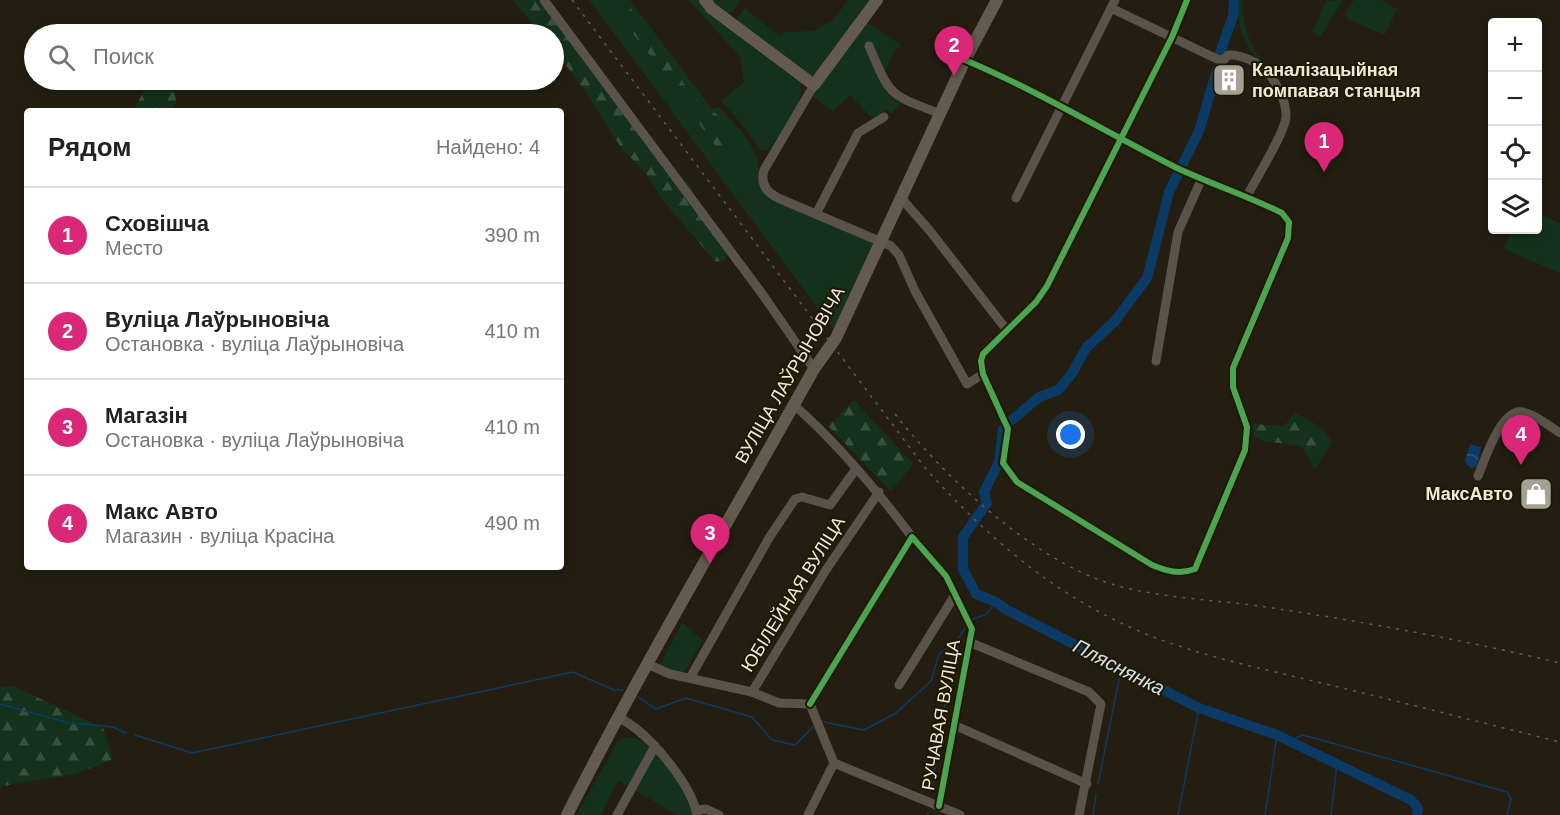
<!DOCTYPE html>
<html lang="ru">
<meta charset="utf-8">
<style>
:root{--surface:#fff;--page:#f2f2f2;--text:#222;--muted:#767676;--line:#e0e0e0;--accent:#db2777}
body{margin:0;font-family:Helvetica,sans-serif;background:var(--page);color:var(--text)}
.controls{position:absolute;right:18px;top:18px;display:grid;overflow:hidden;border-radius:6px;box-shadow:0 3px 9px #0003}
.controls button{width:54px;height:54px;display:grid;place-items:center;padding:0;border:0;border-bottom:2px solid var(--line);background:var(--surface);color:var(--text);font:30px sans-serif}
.you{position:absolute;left:1071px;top:435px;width:21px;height:21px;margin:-15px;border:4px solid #fff;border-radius:50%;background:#1a73e8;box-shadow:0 0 0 9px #1a73e833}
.badge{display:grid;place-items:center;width:39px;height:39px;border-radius:50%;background:var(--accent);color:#fff;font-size:20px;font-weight:700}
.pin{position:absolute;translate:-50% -50px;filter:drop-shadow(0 2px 3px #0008)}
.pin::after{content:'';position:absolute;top:32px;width:21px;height:18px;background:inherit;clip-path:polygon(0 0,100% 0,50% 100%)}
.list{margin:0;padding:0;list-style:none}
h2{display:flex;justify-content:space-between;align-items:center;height:78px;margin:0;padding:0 24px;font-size:26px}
h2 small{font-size:20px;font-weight:400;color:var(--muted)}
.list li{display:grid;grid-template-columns:39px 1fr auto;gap:18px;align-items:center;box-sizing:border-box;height:96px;padding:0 24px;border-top:2px solid var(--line)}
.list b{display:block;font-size:22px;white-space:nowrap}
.list p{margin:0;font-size:20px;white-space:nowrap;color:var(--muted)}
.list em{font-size:20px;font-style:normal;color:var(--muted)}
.icon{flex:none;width:33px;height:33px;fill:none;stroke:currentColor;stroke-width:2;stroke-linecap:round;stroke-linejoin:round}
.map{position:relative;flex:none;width:1560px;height:815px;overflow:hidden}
.search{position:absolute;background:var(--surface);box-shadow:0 3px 9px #0003;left:24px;top:24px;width:540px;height:66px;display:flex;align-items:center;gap:15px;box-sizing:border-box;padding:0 21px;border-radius:33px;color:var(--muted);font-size:22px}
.panel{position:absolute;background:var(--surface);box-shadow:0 3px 9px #0003;left:24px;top:108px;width:540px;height:462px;border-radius:6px}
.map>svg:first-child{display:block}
</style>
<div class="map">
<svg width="1560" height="815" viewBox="0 0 1560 815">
<defs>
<pattern id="forest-firs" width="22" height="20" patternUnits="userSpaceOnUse" patternTransform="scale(1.5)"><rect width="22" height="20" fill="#14321b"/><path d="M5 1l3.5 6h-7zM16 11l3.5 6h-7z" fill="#36503c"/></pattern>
<pattern id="water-waves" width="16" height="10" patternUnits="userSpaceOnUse" patternTransform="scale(1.5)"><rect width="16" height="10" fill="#0b3a64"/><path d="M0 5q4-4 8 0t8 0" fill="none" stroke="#2f567a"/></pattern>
</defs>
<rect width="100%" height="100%" fill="#231e11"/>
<g fill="#14321b">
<path d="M589 0H630L712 109 719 107C732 121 749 137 756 156 762 174 753 182 770 199L873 242 875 245 834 330Z"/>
<path d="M689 0H701L799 80C809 102 779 134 767 151L760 150 745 128 721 101 744 82 740 57Z"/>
<path d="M710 0H738L739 3 730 14H724Z"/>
<path d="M848 0H871L816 74 810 76 736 20 745 8 780 37 784 32 813 31 833 20Z"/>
<path d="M1239 0H1243C1241 27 1252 50 1269 70L1267 71C1247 47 1236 32 1239 0Z"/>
<path d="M1343 0 1321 35 1317 37V35L1312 32 1326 1Z"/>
<path d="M1354 0H1381L1397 9 1386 33 1383 34 1347 19 1345 13Z"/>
<path d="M866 22 901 45 899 49 896 48 881 80 887 92 901 104 891 113 886 109 874 120 850 95 833 111 811 95Z"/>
<path d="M1538 214 1560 223V273L1504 249 1512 230H1538Z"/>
<path d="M682 623 703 640 683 674 660 665Z"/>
<path d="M626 737C654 737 687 791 696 815H677L618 780 601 815H577L617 742Z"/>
</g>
<g fill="url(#forest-firs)">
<path d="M513 0H540L666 170 681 176 692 188 695 202 728 252 725 260 716 262 664 202 645 172 622 149 585 91 554 49V34H541Z"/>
<path d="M606 0H623L635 13 694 98 723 119 728 131V146L716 147 655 61Z"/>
<path d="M150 80H174L176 103 171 111H133Z"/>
<path d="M854 400 913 464 891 491 828 426Z"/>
<path d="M1295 413C1311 421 1324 427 1332 443L1315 469 1301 446 1264 441 1254 437 1253 424 1284 426Z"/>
<path d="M13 686 103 728 113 759 76 774 3 786 0 790V687Z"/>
</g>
<path fill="url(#water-waves)" d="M1470 444 1481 447 1477 465 1472 469 1465 462Z"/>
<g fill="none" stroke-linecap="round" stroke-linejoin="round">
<g stroke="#0b3a64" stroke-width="1.5">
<path d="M973 619 987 614 996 602"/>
<path d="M638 697 656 709 686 698 752 717 772 740 795 745 814 726"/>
<path d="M0 704 69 723 113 727 126 733"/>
<path d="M824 722 864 730 896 713 931 681 939 654 955 643 966 627"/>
<path d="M135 735 192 753 573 672 614 690H623"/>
<path d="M1289 741 1303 735 1507 792 1511 799 1507 815"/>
<path d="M1098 784 1121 670"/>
<path d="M932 789 954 645"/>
<path d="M928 815V813"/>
<path d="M1093 815 1096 795"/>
<path d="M1178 815 1199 708"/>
<path d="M1265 815 1277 735"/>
<path d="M1331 815 1337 764"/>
</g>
<g stroke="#0b3a64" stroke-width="10">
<path d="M1220 53 1233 16 1234 0"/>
<path d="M1012 420 1039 397 1058 390 1071 375 1086 348 1115 321 1147 278 1169 192 1199 131 1217 70"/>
<path d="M1003 429 999 462 984 492 987 503 963 537V569L976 594 996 602 1007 610 1199 708 1277 735 1411 800 1418 808 1417 815"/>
</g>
<g stroke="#59534a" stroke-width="9">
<path d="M544 0 763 295 814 369"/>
<path d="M1111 8 1217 59 1224 60 1228 55C1241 54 1257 62 1266 71 1276 81 1287 102 1286 117 1284 135 1256 178 1247 196"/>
<path d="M869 46C891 97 888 94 941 114"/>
<path d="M965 60C1038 91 1106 132 1177 168 1211 184 1248 196 1282 213L1289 222 1288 238 1233 368V387L1247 427 1245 450 1195 569C1179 575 1167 571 1152 565L1017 482 1003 463 1008 429 983 374 981 361 983 354 1036 302 1047 286 1172 37 1187 0"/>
<path d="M814 85 764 170C760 183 766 192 778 198L891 246 899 255 915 291 967 384 983 374"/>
<path d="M1016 198 1115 0"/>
<path d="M902 199 930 231 1006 329"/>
<path d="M816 214 858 133 884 117"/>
<path d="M1156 361 1178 232 1202 178"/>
<path d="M794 405C838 444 876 489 912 537"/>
<path d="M1478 476C1485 459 1501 409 1522 412 1535 414 1549 426 1560 433"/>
<path d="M969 642 1089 692 1101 704 1079 815"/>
<path d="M647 664 670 674 752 692 826 570 879 492"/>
<path d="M690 678 769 538 795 499 802 497 830 505 856 469"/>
<path d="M899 685 955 595"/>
<path d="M752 692 779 703 810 704"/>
<path d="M810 704 912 537 946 576 972 629 939 806"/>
<path d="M617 717C646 729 691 783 697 815"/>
<path d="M954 725 1087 784"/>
<path d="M834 763 960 815"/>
<path d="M696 810 706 809 719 815"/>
<path d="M617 815 655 746"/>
<path d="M808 815 834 763 810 704"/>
</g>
<g stroke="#645b4e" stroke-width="12">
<path d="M705 0 711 8 814 85 877 0"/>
<path d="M567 815C644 663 731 517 814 369L836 338 965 60 997 0"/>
</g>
<g stroke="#605b52" stroke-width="1.5" stroke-dasharray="3 6" stroke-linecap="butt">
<path d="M572 0 926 469C981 530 1040 583 1113 619 1178 652 1248 665 1317 682 1398 701 1479 722 1560 742"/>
<path d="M895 414C943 475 1020 547 1092 577 1141 598 1213 599 1266 607 1365 622 1463 640 1560 663"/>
</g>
<defs>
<g id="cycleway">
<path d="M965 60C1038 91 1106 132 1177 168 1211 184 1248 196 1282 213L1289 222 1288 238 1233 368V387L1247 427 1245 450 1195 569C1179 575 1167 571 1152 565L1017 482 1003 463 1008 429 983 374 981 361 983 354 1036 302 1047 286 1172 37 1187 0"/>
<path d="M810 704 912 537 946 576 972 629 939 806"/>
</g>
</defs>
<use href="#cycleway" stroke="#201902" stroke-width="10"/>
<use href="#cycleway" stroke="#4ca352" stroke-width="6"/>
</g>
<defs>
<symbol id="building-square" viewBox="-11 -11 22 22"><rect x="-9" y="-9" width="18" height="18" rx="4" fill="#a6a194" stroke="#201902"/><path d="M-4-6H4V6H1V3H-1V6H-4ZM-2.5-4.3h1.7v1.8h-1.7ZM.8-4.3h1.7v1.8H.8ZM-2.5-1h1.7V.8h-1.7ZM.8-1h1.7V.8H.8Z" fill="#fff"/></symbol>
<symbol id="shop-square" viewBox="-11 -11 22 22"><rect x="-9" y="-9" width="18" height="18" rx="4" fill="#a6a194" stroke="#201902"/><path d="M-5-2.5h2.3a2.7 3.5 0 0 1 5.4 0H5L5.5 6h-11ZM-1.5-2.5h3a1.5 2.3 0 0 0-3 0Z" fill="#fff"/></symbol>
</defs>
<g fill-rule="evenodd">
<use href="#building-square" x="1210" y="61" width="38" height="38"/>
<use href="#shop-square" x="1517" y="475" width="38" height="38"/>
</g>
<g text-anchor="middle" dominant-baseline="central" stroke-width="4.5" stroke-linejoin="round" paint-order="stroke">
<g font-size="18" font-weight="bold" fill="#ede8da" stroke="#201902" text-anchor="start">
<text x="1252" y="70">Каналізацыйная<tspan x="1252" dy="21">помпавая станцыя</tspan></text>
<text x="1513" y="494" text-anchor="end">МаксАвто</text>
</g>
<g font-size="18" fill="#ede8da" stroke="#201902">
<text transform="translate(790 375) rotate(-60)">ВУЛІЦА ЛАЎРЫНОВІЧА</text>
<text transform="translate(793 594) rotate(-58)">ЮБІЛЕЙНАЯ ВУЛІЦА</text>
<text transform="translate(941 715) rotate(-80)">РУЧАВАЯ ВУЛІЦА</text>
</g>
<g font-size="20" font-style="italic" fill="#d3e0ef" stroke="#201902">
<text transform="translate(1119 667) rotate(27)">Пляснянка</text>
</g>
</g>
</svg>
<div class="controls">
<button>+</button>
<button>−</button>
<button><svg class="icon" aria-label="locate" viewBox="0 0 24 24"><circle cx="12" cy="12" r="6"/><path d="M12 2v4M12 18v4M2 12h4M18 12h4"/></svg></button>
<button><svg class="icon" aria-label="layers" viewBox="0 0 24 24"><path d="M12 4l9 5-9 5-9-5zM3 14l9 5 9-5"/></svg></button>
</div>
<div class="you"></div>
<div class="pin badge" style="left:1324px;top:172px">1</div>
<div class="pin badge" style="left:954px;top:76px">2</div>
<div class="pin badge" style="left:710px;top:564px">3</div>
<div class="pin badge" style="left:1521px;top:465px">4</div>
<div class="search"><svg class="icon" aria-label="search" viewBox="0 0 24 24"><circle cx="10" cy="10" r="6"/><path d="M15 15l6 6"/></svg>Поиск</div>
<section class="panel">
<h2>Рядом<small>Найдено: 4</small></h2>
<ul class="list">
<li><span class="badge">1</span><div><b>Сховішча</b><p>Место</p></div><em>390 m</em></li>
<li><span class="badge">2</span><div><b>Вуліца Лаўрыновіча</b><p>Остановка · вуліца Лаўрыновіча</p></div><em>410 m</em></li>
<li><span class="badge">3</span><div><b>Магазін</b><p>Остановка · вуліца Лаўрыновіча</p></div><em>410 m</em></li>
<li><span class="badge">4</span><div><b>Макс Авто</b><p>Магазин · вуліца Красіна</p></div><em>490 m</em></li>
</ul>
</section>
</div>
